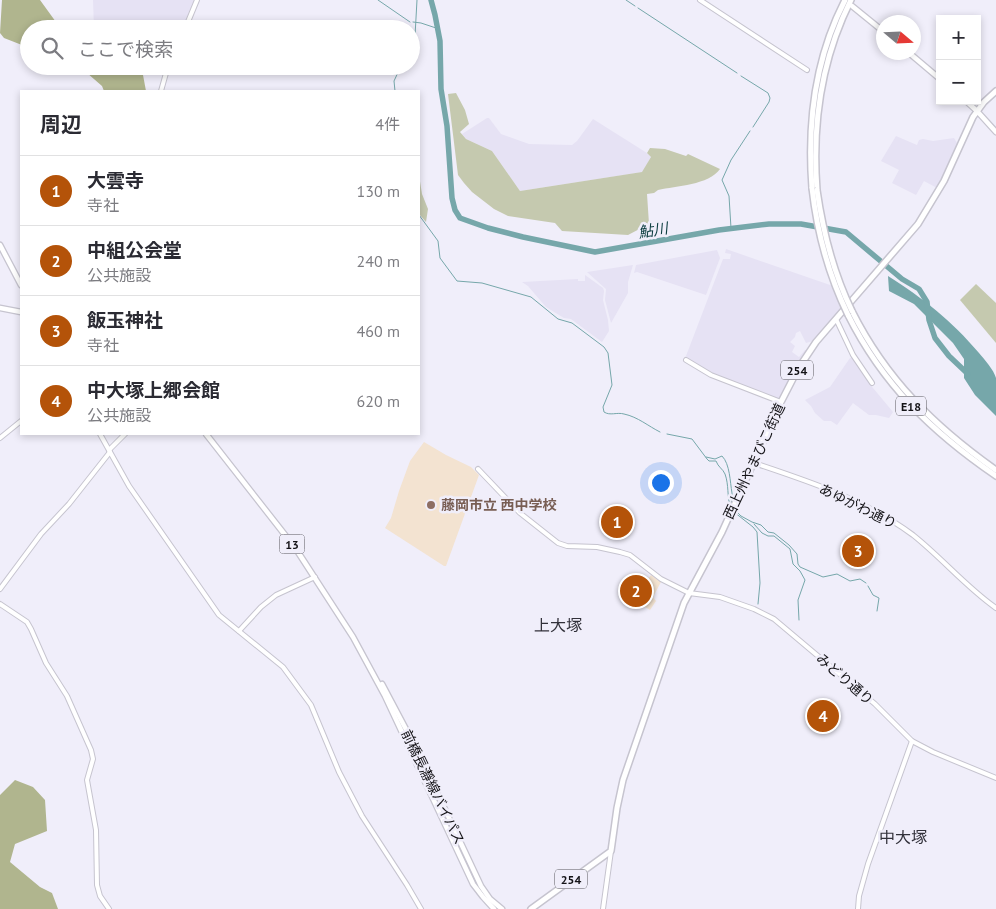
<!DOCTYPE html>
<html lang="ja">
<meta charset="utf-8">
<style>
:root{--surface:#fff;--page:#f7f7f7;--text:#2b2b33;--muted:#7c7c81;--line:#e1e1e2;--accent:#b45309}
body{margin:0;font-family:"PT Sans","Noto Sans JP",sans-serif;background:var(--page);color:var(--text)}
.controls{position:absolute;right:15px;top:15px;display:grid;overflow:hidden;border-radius:0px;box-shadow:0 2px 8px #0003}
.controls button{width:45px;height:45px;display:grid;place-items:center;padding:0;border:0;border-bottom:1px solid var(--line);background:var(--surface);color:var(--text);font:25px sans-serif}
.compass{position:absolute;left:876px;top:15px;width:45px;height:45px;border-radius:50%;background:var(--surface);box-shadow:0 2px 8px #0003;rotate:109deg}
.you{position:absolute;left:660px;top:482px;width:18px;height:18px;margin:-12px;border:4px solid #fff;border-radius:50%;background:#1a73e8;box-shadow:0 0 0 8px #1a73e833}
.badge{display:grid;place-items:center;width:32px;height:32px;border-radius:50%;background:var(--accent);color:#fff;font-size:16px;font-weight:700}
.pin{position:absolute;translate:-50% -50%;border:2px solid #fff;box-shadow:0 1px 5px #0006}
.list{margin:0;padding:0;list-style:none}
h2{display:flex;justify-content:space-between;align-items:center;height:65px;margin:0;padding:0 20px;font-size:21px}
h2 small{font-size:16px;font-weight:400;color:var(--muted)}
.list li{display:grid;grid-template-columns:32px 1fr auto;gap:15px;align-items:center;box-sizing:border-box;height:70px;padding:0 20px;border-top:1px solid var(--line)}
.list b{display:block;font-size:19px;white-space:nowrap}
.list p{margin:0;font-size:16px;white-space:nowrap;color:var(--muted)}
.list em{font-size:16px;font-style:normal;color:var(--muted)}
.icon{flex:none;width:28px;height:28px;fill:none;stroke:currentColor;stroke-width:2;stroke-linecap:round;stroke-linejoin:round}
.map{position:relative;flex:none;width:996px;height:909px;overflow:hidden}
.search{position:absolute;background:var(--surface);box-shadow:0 2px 8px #0003;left:20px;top:20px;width:400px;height:55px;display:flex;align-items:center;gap:12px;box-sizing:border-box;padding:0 18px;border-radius:28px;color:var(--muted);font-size:19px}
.panel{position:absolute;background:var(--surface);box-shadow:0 2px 8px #0003;left:20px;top:90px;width:400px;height:345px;border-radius:0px}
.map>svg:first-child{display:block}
</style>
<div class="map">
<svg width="996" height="909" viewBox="0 0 996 909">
<rect width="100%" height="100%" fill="#f0eefa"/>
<g fill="#e6e2f4">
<path d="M93 0H194L182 29H94Z"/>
<path d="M487 118H489L501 134 529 144 572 145 577 141 593 119 647 153 651 157 643 172 520 191 492 151 466 139 462 134Z"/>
<path d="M896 136 917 145 919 140 923 139 933 141 954 138 957 143 937 188 924 181 916 195 892 183 899 170 881 161Z"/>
<path d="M726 249 833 286 842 307 813 341 806 343 800 331 796 333 795 337 790 342 795 346 792 352 799 357 805 350H807L794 371 780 399 778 400 710 372 688 359 686 356 723 259H730L731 254 725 253Z"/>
<path d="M717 250 720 258 706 295 637 272 634 273 636 265Z"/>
<path d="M633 265 628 282V293L611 323 605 300 606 289 587 272Z"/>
<path d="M585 275 603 288 604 291 603 300 608 320 609 331 602 342 571 319 564 318 546 307 528 286 522 282 578 279V281H585Z"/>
<path d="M850 358H852L868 382 893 412 889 418 876 415H869L853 403 837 425 831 421H824L815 413 811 406 805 400 830 387Z"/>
</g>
<g fill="#f3e3d1">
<path d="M424 442 446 455 471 467 479 475 446 566H444L385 528 391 518 399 491 410 461Z"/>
<path d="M651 575 661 582 653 597 656 601 650 610 637 602 645 583Z"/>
</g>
<g fill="#c5c9af">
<path d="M456 93 465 110 469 124 460 132 466 139 492 151 520 191 642 172 651 157 647 153 650 148 665 149 686 156 688 154 720 169C709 185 676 186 658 190L654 193 647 194 649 224 628 235 562 231 555 223 508 216 494 209 472 192 464 183 458 175 448 94Z"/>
<path d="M419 175 422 194 428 209 426 222 419 214Z"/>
<path d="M976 284 996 303V343L960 300Z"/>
</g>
<g fill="#b0b58e">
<path d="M2 0H40L61 29H29V46L27 47 4 38 0 33Z"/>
<path d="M79 66H116L143 75 146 91H104L102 86Z"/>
<path d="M15 780 33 787 45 800 47 831 15 844 10 862 40 887 52 893 58 909H0V795Z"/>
</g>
<path fill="#76a7aa" d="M888 276C924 299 951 320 979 353 984 359 994 370 996 378 996 390 996 404 996 416L975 395 964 378V359L953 343 914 304 889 291Z"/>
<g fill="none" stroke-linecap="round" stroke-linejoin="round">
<g stroke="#76a7aa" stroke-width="1">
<path d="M378 0 410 22"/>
<path d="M626 0 635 6"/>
<path d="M638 8 737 73"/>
<path d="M413 22 421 23 436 28"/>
<path d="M413 36H415L417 0"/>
<path d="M741 76 768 93 770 98 769 102 753 127"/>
<path d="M395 91 394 81 401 66"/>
<path d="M419 215 438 241 440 258 457 281 482 283 531 297 558 319 572 323 604 347 608 353 612 385 603 407 604 412C610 416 617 412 624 414 638 417 648 426 660 432"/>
<path d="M731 228 729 196 722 180 731 160 750 131"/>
<path d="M667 434 692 439 707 459 709 461H716C718 467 723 469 725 474 729 485 727 496 730 506"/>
<path d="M706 457 715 459 722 456C730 464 730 482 732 493 733 497 731 501 731 505"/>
<path d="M735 510 741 516 752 522 761 525 768 532 774 533 789 545 797 554 798 564 800 567 823 577 837 574 850 581 860 579 866 583"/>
<path d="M734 512 753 527 757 532 760 583 758 604"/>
<path d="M754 524 762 533 768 536H774L790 549 793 564 800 571 805 580 798 600 799 620"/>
<path d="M868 586 873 595 879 598 877 611"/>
</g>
<path stroke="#76a7aa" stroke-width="5.5" d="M431 0 435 15 440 41 441 89 447 126 452 198 455 210 460 218 488 228 523 237 595 252 719 230 769 224H801L846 232 902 279 919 289 927 302 929 320 935 338 949 356 968 374"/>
<defs>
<g id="tertiary">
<path d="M700 0 807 70"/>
<path d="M185 29 197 0"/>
<path d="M161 91 168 66"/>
<path d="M836 319 853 355 872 383"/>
<path d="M686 360 711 375 781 402"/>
<path d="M100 434 129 486 219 615 283 667 311 705 339 772 362 816 407 885 421 909"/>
<path d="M0 438 21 421"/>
<path d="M109 450 125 434"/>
<path d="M754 463C808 481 866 500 913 535 942 558 966 587 996 608"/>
<path d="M478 469 520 513 558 543 567 546 597 547 620 552 630 555 661 579 689 593 720 597 754 609 774 619 875 704 912 741 933 752 996 778"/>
<path d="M0 589 41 534 69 504 110 452"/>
<path d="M0 604 27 622 31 629 46 663 67 696 91 750 93 759 87 780 96 830 97 885 100 896 109 909"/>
<path d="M239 631 261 607 276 595 315 577"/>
<path d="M603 909 611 851"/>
<path d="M858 909 859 896 868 864 912 741"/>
</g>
<g id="secondary">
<path d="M852 6 884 32"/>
<path d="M908 52 940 79"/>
<path d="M966 101 977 111 996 132"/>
<path d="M0 245 21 285"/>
</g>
<g id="primary">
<path d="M0 308 21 312"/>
<path d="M206 434 296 549 353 637 385 696 473 884 483 897 494 909"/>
<path d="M382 684 418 752 481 886 490 899 502 909"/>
</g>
<path id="trunk" d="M531 909 611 851 617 808 623 780 684 603 722 532 781 402 798 369 816 342 918 224 944 181 973 117 984 102 996 91"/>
<g id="motorway">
<path d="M812 188C807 123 815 58 845 0"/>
<path d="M817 190C812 124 821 60 851 0"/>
<path d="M852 311C886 379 934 426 996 470"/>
<path d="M848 315C883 385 932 432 996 476"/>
</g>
</defs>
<use href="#tertiary" stroke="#c6c4cf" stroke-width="6"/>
<use href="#secondary" stroke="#c6c4cf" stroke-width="7"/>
<use href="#primary" stroke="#c6c4cf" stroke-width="7"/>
<use href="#trunk" stroke="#c6c4cf" stroke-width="8"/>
<use href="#motorway" stroke="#c6c4cf" stroke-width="8"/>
<use href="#tertiary" stroke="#fff" stroke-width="4"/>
<use href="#secondary" stroke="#fff" stroke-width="4.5"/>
<use href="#primary" stroke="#fff" stroke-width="4.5"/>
<use href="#trunk" stroke="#fff" stroke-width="5"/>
<use href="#motorway" stroke="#fff" stroke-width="5"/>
<defs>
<g id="motorway-bridge">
<path d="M812 188C817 232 828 274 848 315"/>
<path d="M817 190C823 232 833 272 852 311"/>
</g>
</defs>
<use href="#motorway-bridge" stroke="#c6c4cf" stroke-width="8" stroke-linecap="butt"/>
<use href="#motorway-bridge" stroke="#fff" stroke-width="5"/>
</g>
<circle fill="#8d6e63" stroke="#f0eefa" stroke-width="2" cx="431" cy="505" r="5"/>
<g text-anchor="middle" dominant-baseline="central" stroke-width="5" stroke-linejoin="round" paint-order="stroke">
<g fill="#f0eefa" stroke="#56555b" stroke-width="1">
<rect x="781" y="360.5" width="32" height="19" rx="4"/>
<rect x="896" y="396.5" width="30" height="19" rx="4"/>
<rect x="279.5" y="534.5" width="25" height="19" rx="4"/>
<rect x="555" y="869.5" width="32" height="19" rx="4"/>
</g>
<g font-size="12" font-weight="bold" fill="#141317">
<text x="797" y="370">254</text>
<text x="911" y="406">E18</text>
<text x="292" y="544">13</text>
<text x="571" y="879">254</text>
</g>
<g font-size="14" fill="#141317" stroke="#f0eefa">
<text transform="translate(754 461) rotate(-65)">西上州やまびこ街道</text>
<text transform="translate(858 506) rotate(26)">あゆがわ通り</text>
<text transform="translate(845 679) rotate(41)">みどり通り</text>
<text transform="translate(433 787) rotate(64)">前橋長瀞線バイパス</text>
</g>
<g font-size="14" font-weight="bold" fill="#785e54" stroke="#f0eefa" text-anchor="start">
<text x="441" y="505">藤岡市立 西中学校</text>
</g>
<g font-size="15" font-style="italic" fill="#0c3d40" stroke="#f0eefa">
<text transform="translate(653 230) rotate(-9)">鮎川</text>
</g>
<g font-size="16" fill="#32313a" stroke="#f0eefa">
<text x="558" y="625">上大塚</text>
<text x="903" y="837">中大塚</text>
</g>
</g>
</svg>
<div class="controls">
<button>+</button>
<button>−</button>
</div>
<svg class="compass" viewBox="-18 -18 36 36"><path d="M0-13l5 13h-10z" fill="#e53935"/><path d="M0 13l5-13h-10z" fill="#7c7c81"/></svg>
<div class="you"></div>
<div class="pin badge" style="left:617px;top:522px">1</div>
<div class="pin badge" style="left:636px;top:591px">2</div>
<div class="pin badge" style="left:858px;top:551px">3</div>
<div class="pin badge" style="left:823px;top:716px">4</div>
<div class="search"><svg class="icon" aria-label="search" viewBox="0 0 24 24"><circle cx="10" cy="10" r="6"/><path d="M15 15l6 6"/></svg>ここで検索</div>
<section class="panel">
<h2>周辺<small>4件</small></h2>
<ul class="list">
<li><span class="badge">1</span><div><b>大雲寺</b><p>寺社</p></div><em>130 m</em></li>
<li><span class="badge">2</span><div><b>中組公会堂</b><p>公共施設</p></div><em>240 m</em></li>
<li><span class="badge">3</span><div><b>飯玉神社</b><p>寺社</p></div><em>460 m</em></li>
<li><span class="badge">4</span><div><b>中大塚上郷会館</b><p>公共施設</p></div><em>620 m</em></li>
</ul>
</section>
</div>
